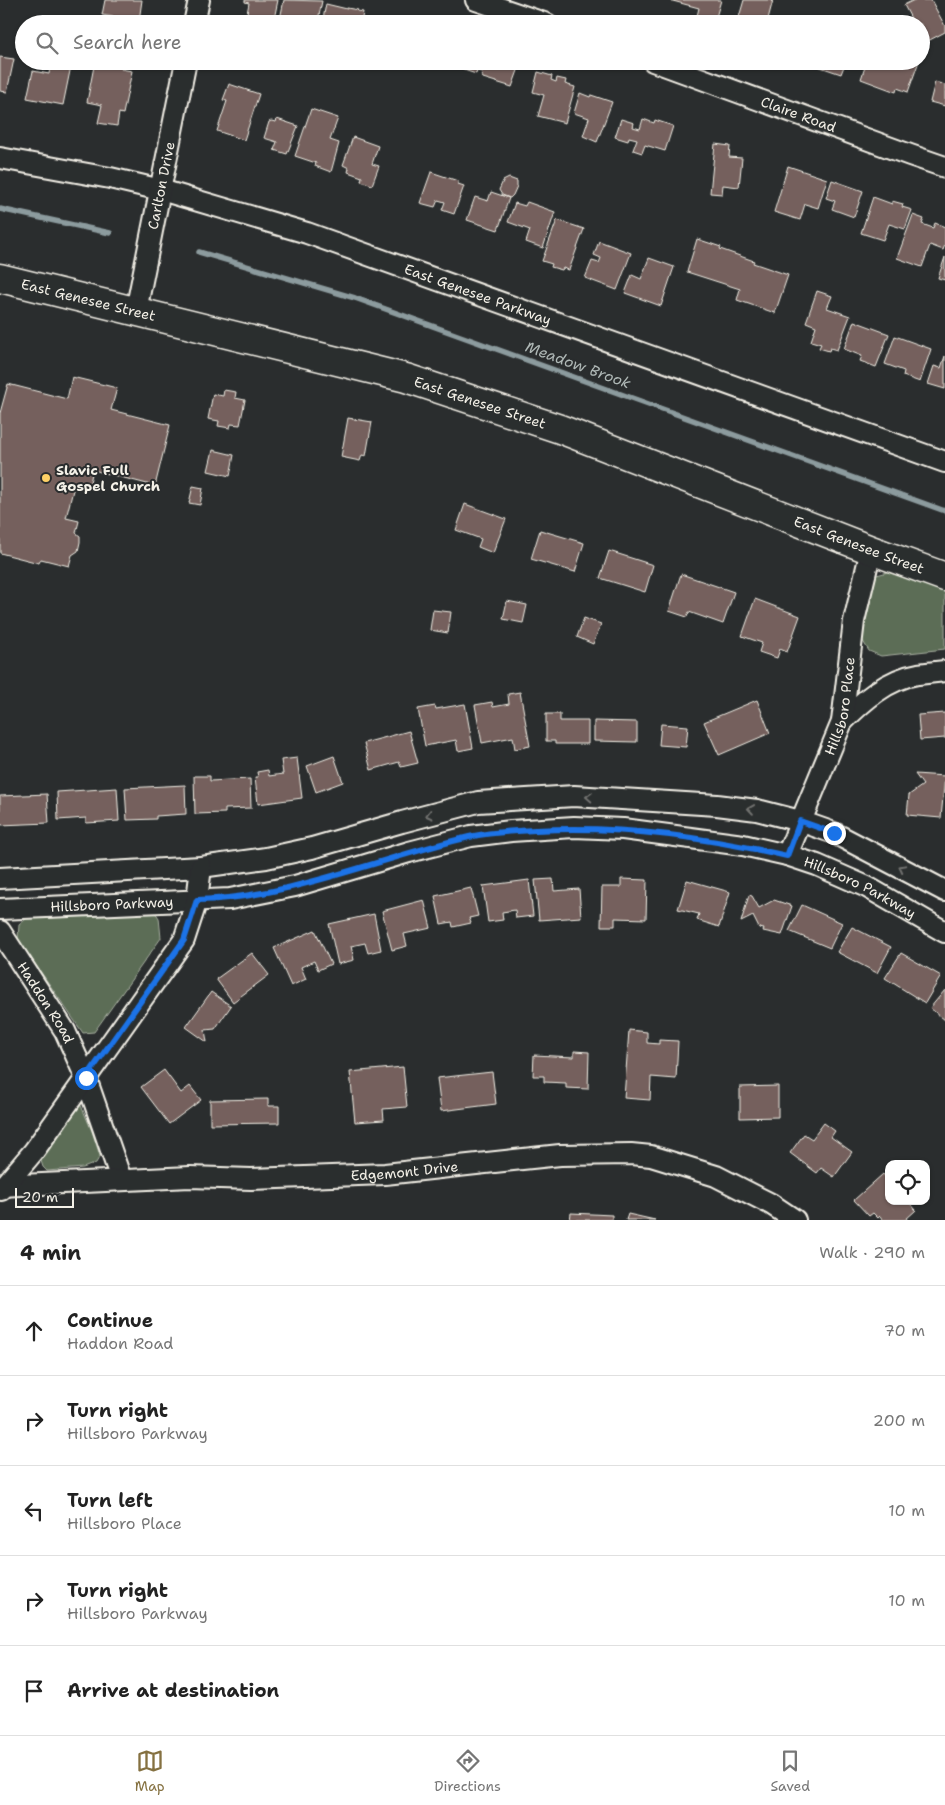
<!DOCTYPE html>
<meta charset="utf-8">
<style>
:root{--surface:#fff;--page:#f6f6f6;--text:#222;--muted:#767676;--line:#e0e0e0;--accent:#857141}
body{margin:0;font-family:"Shantell Sans",sans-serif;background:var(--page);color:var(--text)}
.controls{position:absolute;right:15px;bottom:15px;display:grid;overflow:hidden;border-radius:10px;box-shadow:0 1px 4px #0004}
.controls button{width:45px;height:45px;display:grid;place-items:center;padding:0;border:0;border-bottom:1px solid var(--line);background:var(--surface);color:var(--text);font:25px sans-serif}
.scale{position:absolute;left:15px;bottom:12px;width:59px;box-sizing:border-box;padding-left:5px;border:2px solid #f4f1e8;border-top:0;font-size:14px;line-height:18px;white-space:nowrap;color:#f4f1e8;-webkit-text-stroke:4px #2a2d2e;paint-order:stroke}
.stop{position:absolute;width:15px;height:15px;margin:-11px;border:4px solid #1a73e8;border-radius:50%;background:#fff}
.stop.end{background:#1a73e8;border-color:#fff;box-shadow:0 1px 5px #0008}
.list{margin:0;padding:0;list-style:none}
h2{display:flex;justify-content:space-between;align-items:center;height:65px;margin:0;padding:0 20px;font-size:21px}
h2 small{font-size:16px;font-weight:400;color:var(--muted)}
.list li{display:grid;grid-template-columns:32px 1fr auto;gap:15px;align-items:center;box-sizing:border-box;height:90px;padding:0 20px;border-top:1px solid var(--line)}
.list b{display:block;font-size:19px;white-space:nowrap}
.list p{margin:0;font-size:16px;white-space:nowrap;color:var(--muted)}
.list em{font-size:16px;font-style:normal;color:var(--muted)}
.icon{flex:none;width:28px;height:28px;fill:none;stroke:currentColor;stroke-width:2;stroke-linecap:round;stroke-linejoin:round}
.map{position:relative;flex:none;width:945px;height:1220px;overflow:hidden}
.search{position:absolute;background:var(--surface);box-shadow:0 1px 4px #0004;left:15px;right:15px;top:15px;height:55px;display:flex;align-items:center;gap:12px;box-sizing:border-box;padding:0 18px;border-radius:28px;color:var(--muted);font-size:19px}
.sheet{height:515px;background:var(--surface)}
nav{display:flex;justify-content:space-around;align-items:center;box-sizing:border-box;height:70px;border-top:1px solid var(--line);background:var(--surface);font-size:14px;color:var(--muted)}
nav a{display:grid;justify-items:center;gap:2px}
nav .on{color:var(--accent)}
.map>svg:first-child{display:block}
</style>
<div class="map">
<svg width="945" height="1220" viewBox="0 0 945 1220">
<rect width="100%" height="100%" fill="#2a2d2e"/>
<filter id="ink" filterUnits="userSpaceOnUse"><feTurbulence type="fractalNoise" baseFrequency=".02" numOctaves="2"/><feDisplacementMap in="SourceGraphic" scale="10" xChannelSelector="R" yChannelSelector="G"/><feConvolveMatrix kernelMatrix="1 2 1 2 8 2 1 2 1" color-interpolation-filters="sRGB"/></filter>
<g filter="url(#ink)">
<g fill="#5b6d57" stroke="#a8afa0">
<path d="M888 572 945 591V649L881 656 869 651 861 638 860 620 873 576Z"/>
<path d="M153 909 159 918 161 938 94 1032 83 1033 18 939 19 925 32 914Z"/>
<path d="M79 1101 92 1131 100 1156 96 1163 83 1168 47 1171 43 1167 41 1161Z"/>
</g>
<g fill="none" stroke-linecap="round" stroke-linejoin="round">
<g stroke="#8c9b9e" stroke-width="5.5">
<path d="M0 209 110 233"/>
<path d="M199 252 355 298 945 511"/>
</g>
</g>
<g fill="#74615d" stroke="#f4f1e8">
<path d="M105 0H142L139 21 102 15Z"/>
<path d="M245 0H278L273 24H245L249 3 245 2Z"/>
<path d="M284 0 322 1 318 20 305 18 304 24H279Z"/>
<path d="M669 0H721L714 24H695L699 8Z"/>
<path d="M744 0H773L768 19 772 20 771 24H737Z"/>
<path d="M914 0H931L945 26V32L924 43 921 38V24H914L904 5Z"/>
<path d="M326 4 347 9V8L358 10 357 11 363 12 361 24H322Z"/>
<path d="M378 20 391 23 392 21 401 24H377Z"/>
<path d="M0 57 14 59 7 92 0 91Z"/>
<path d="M51 61H72L63 105 27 98 33 71 49 74Z"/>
<path d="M95 61H123L121 69 132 71 123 114 119 113 117 126 98 123 102 105 87 102Z"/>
<path d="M466 61H510L520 65 512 87 483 78 481 75 482 72 477 71 476 74 464 70Z"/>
<path d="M803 61H846L841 74Z"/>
<path d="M867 61H919L908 92 897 88 896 92 861 79Z"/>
<path d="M538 72 552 76 551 80 556 82 557 78 566 80 565 84 575 87 565 123 538 116 544 95 533 92Z"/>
<path d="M935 82 945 85V106L930 102Z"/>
<path d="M229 84 259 94 244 140 217 131 227 101 223 100Z"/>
<path d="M580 93 590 97 591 95 612 102 597 142 583 136 589 118 574 113Z"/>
<path d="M311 109 338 118 330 140 339 143 331 172 315 166 316 163 295 156Z"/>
<path d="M277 119 298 126 287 154 274 150 277 142 264 138 269 122 271 121 276 122Z"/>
<path d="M621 119 634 123 633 127 640 129 643 119 654 123 655 120 673 126 665 151 645 145 642 153 633 150 637 139 629 137 628 141 615 137Z"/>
<path d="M353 137 378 146 372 164 379 166 372 185 361 181 362 177 348 172 349 168 343 165Z"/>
<path d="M715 144 730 146 729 157 742 158 739 187 723 185 722 194 710 193Z"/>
<path d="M788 166 827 179 818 208 805 204 800 220 774 212Z"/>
<path d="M431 172 458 181V184L464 186 454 214 442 210 445 202 438 200 435 207 420 203Z"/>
<path d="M509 178 517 181V186L513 195 510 198 502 195 499 190 503 181Z"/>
<path d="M832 180 863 191 854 217 832 209 835 201 826 198Z"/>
<path d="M491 192 509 198 498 230 467 220 475 197 488 201Z"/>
<path d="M873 197 892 204V201L903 204 902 207 912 210 905 229 889 224 883 240 861 233Z"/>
<path d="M527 202 555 212 543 248 526 242 530 230 508 222 515 203 525 206Z"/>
<path d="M913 215 924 219 922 224 933 228 935 223 945 227V245L943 250 930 245 922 267 897 258Z"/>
<path d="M557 220 584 229 569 270 563 268 562 270 551 267 552 264 542 261Z"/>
<path d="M697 239 721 247 720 249 754 261 753 263 788 275 775 313 737 300 740 289 687 272Z"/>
<path d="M599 241 631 253 617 290 585 278 592 261 599 263 601 258 594 255Z"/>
<path d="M945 257V280L938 278Z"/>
<path d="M649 258 674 267 661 306 625 293 632 275 641 279Z"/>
<path d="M817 291 832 296 827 308 850 316 837 350 830 348 829 351 819 348 821 344 811 341 816 326 806 322Z"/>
<path d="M854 321 889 334 876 367 860 361 862 356 844 349Z"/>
<path d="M895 336 931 349 920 382 903 376 904 371 885 364Z"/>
<path d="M945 356V389L928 384 934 366 941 368Z"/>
<path d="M72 377 117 388 111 410 170 425 155 486 93 470 88 490 74 486 66 518 79 521 76 533 80 536V542L78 551 72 555 69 566 41 559 39 563 0 553V413L8 384 67 399Z"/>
<path d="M224 390 236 392 235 398 245 400 240 425 231 424 230 428 218 426 219 421 208 419 213 394 223 396Z"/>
<path d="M348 418 372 422 366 456 362 455 360 461 341 457Z"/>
<path d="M213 450 234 455 230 476 208 471Z"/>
<path d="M193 486 203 488 200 505 189 503Z"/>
<path d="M465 504 506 519 493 553 478 547 481 539 456 530Z"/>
<path d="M540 530 584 543 575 572 531 559Z"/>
<path d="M609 551 653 565 645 592 600 578Z"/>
<path d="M681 574 734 592 723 624 689 612 687 617 669 611Z"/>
<path d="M755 599 800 616 787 652 780 649 777 658 759 652 762 643 742 636Z"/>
<path d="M507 601 527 605 523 623 503 619Z"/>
<path d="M433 610 451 612 448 633 430 630Z"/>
<path d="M584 618 601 624 593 644 577 637Z"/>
<path d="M520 692 530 746 515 749 513 737 482 743 475 705 492 702 493 707 509 704 508 694Z"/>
<path d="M757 700 770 733 719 755 704 722Z"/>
<path d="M465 704 473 748 458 751 456 740 425 746 418 709 435 706 436 709Z"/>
<path d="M945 713V738L920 740 918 715Z"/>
<path d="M546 714H560V721H588V744H555V741H546Z"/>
<path d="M594 721 637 722V742L594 741Z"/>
<path d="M661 724 688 726 686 747 659 745Z"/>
<path d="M409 731 418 763 401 767 399 762 371 770 364 743Z"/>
<path d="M334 756 343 782 316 792 307 766Z"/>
<path d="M297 758 302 798 258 804 255 777H258L257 772 268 770 269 776 283 774 281 760Z"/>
<path d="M915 774 945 776 941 818 907 815 909 795 923 785Z"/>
<path d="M194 776H210V781L250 779 251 808 225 809V813L195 814Z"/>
<path d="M185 785 186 814 156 816V819L127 820 125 788Z"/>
<path d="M117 788 119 821 86 823V818L58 820 57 792Z"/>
<path d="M47 794 49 823 0 825V796Z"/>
<path d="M553 879 554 891 579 889 581 917 539 920 535 880Z"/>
<path d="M621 879 647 880 646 919 615 918V926H601L602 887H621Z"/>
<path d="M529 880 533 916 516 918 515 910 502 912 503 920 488 922 483 886Z"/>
<path d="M687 880 730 892 719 927 697 920 699 914 678 909Z"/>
<path d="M471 888 478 916 469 918 471 923 453 927 452 922 441 924 435 896Z"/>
<path d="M749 895 752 896 759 908 774 900 792 906 782 935 763 931 764 929 759 928 753 916 741 922Z"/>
<path d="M424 900 431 928 404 934 407 946 392 950 382 911Z"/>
<path d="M802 905 842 923 830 948 789 931Z"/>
<path d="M374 914 381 950 368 953 365 943 351 946 354 960 338 964 329 924Z"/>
<path d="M852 927 891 947 877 973 837 952Z"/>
<path d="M315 930 331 964 318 970 314 961 301 967 306 979 291 986 274 948Z"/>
<path d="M252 953 269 975 233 1002 216 979Z"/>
<path d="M901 953 941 976 925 1003 885 978Z"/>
<path d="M945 990V1020L930 1008Z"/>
<path d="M211 992 231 1006 215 1029 205 1030 207 1042 186 1027Z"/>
<path d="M629 1030 647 1032V1043L659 1044V1040L678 1041 676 1079 651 1077 650 1100 624 1098Z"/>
<path d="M574 1051 589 1052 588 1089 566 1088V1083L544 1082V1076H533L534 1055 574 1057Z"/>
<path d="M403 1067 407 1107 383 1109 384 1120 355 1122 350 1072Z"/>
<path d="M164 1070 181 1093 190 1086 201 1100 169 1124 141 1087Z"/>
<path d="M492 1072 496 1104 441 1111 437 1078Z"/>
<path d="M778 1086V1117L740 1118V1087Z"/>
<path d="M268 1099V1106H279V1123L210 1124V1100Z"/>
<path d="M824 1123 835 1131 831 1137 852 1152 834 1177 821 1168 817 1173 790 1153 804 1134 812 1139Z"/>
<path d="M883 1174 889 1181V1201H908L916 1210 905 1220H883L880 1216 878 1218 873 1213 869 1216 854 1200Z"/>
<path d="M571 1213 612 1215V1220H570Z"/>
<path d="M628 1214 655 1220H626Z"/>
</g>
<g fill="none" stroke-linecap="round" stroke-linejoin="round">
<defs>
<g id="minor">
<path d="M476 0 547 24"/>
<path d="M194 24 199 0"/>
<path id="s1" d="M653 61 910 155 945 167"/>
<path id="s2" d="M0 158 110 178 161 190 307 233 945 462"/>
<path id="s3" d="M136 311 186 61"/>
<path d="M842 722C863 701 887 679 918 674 927 673 936 672 945 671"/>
<path id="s4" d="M787 855 842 722 854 621 871 550"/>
<path d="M0 878 201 867 266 858 312 848 402 822 478 802 574 796 717 805 757 810 800 821 834 833 945 891"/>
<path id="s5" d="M0 909 230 899 295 886 409 852 471 836 511 831 574 827 623 829 743 845 787 855 817 865 867 887 945 932"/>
<path id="s6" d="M0 931 65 1031 86 1078 121 1179"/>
<path id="s7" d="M0 1186 190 1177 251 1179 385 1174 560 1155 631 1154 651 1156 716 1176 771 1204 795 1220"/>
<path d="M1 1190 34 1151 184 940 197 900 201 867"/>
</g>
<g id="primary">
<path id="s8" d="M0 278 406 378 560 429 871 550 945 577"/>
</g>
</defs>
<use href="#minor" stroke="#f4f1e8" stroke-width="24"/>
<use href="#primary" stroke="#f4f1e8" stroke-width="31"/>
<use href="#minor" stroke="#2a2d2e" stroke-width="20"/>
<use href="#primary" stroke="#2a2d2e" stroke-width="28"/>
</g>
<defs><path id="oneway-chevron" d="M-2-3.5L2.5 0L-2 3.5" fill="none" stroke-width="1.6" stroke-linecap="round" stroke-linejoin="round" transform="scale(1.25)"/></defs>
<g stroke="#71726f">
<use href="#oneway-chevron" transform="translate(589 797) rotate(-177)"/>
<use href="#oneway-chevron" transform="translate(751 809) rotate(-172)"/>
<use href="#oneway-chevron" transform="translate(429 815) rotate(166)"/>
<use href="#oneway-chevron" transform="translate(902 868) rotate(-153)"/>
</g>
</g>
<g fill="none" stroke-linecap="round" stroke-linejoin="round" filter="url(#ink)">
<path stroke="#1a73e8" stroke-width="6" d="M86 1078 184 940 197 900C291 898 379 858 469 837 491 832 514 831 536 830 621 825 705 837 787 856L800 821 834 833"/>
</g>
<circle fill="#ffd166" stroke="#2a2d2e" stroke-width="2" cx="46" cy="478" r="5"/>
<g text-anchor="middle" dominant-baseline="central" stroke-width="4" stroke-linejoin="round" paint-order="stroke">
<g font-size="14" fill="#f4f1e8" stroke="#2a2d2e">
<text stroke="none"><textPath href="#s1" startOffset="155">Claire Road</textPath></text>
<text stroke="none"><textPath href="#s3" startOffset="128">Carlton Drive</textPath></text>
<text stroke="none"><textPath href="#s2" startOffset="498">East Genesee Parkway</textPath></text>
<text stroke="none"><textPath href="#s8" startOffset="91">East Genesee Street</textPath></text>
<text stroke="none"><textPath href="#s8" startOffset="496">East Genesee Street</textPath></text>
<text stroke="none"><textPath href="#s8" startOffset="901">East Genesee Street</textPath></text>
<text stroke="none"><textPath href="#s4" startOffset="159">Hillsboro Place</textPath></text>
<text stroke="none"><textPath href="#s5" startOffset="878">Hillsboro Parkway</textPath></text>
<text stroke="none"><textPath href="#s5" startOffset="112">Hillsboro Parkway</textPath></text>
<text stroke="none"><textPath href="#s6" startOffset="85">Haddon Road</textPath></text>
<text stroke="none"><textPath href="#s7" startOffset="405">Edgemont Drive</textPath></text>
</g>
<g font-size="14" font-weight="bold" fill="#f4f1e8" stroke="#2a2d2e" text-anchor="start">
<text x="56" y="470">Slavic Full<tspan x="56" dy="16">Gospel Church</tspan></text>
</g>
<g font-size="15" font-style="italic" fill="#afb8b6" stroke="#2a2d2e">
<text transform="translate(578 365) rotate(20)">Meadow Brook</text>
</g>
</g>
</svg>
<div class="controls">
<button><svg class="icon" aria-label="locate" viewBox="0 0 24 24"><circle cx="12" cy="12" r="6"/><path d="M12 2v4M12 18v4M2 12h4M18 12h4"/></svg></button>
</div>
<div class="scale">20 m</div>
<div class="stop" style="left:86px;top:1078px"></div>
<div class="stop end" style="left:834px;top:833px"></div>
<div class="search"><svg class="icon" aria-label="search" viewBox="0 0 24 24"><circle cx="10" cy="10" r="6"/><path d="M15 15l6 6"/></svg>Search here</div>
</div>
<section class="sheet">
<h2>4 min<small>Walk · 290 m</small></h2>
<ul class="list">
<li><svg class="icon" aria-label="ahead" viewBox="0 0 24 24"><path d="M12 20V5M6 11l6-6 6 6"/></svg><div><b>Continue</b><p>Haddon Road</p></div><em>70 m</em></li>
<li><svg class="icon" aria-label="right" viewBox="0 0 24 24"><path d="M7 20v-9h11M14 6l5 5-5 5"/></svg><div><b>Turn right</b><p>Hillsboro Parkway</p></div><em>200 m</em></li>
<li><svg class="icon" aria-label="left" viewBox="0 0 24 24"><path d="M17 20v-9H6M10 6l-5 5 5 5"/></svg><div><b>Turn left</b><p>Hillsboro Place</p></div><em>10 m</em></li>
<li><svg class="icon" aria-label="right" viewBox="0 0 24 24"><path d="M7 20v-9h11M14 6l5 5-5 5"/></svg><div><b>Turn right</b><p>Hillsboro Parkway</p></div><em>10 m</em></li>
<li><svg class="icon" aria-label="arrive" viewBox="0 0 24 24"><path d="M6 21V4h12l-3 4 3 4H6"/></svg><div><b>Arrive at destination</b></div></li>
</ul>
</section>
<nav>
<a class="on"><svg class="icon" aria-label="map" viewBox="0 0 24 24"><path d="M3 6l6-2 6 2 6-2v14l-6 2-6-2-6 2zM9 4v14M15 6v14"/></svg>Map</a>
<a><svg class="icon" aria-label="directions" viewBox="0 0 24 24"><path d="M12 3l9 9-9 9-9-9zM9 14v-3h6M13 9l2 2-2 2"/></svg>Directions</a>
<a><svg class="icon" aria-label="saved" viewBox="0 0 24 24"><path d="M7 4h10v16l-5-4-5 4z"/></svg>Saved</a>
</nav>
